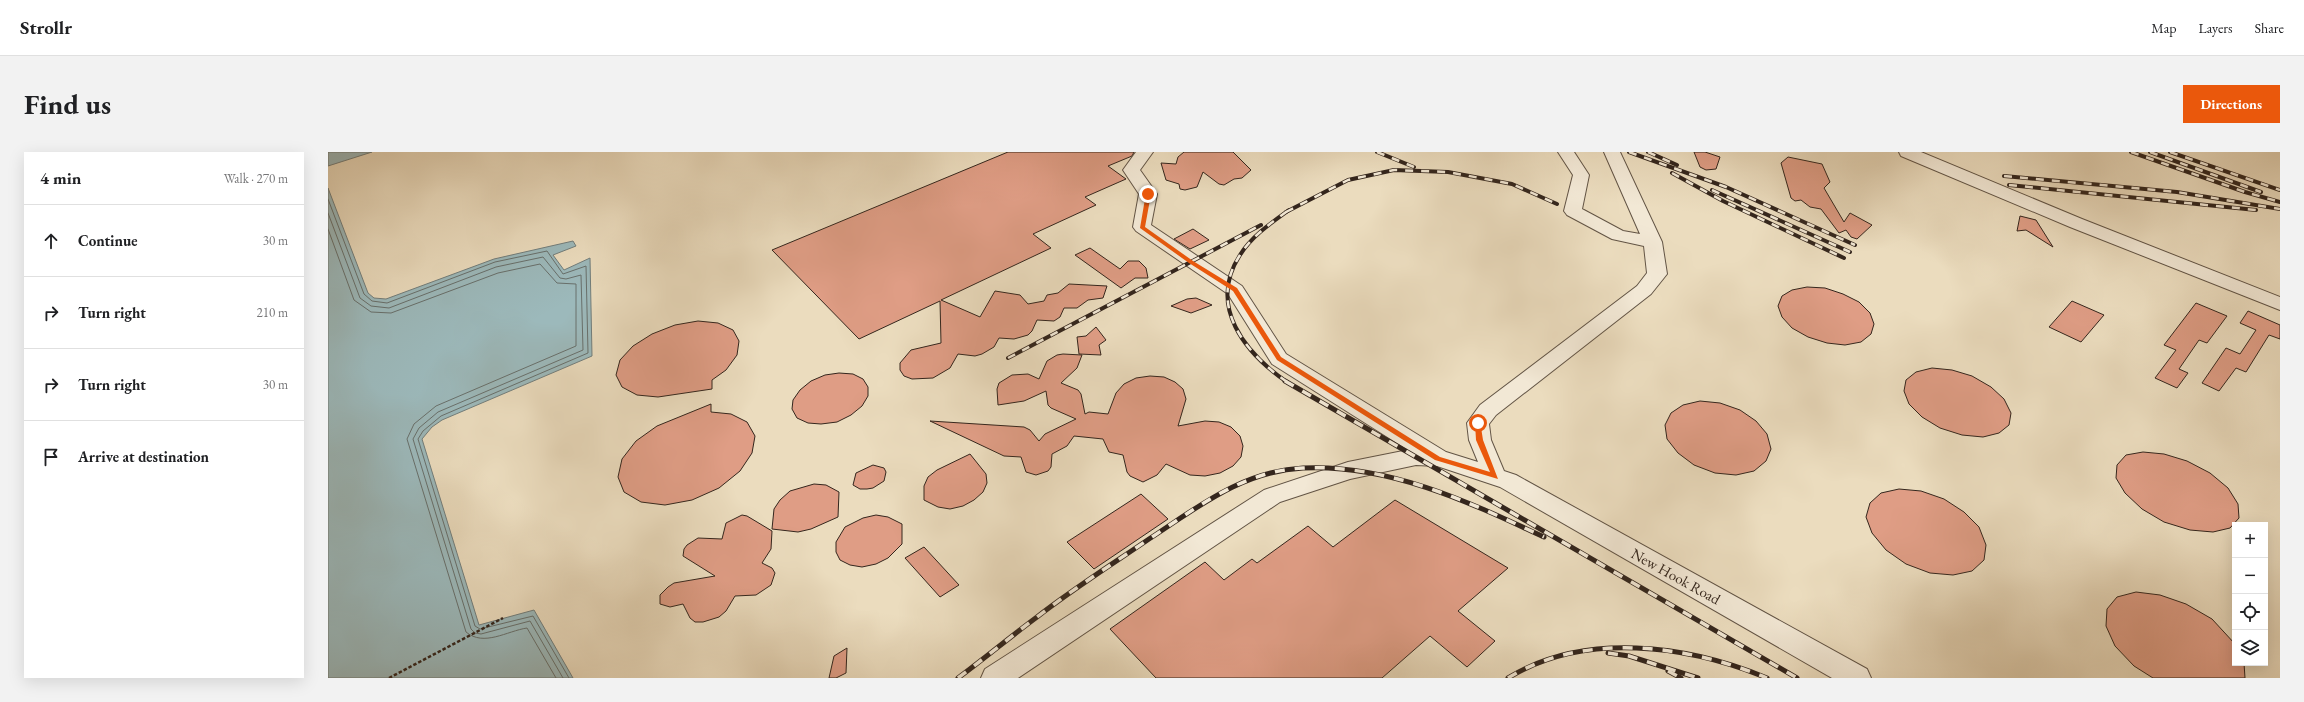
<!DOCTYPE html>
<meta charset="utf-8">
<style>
:root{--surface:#fff;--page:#f2f2f2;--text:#202124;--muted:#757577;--line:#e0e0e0;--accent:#ea580c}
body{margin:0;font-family:"EB Garamond",serif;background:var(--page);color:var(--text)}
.controls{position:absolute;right:12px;bottom:12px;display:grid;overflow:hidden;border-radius:0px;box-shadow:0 4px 16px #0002}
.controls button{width:36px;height:36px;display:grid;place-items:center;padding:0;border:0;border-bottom:1px solid var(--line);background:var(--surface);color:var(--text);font:20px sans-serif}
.stop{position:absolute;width:12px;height:12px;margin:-9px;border:3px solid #ea580c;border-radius:50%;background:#fff}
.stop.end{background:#ea580c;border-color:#fff;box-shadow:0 1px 4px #0008}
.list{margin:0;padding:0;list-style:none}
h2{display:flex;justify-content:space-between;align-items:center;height:52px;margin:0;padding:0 16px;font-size:17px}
h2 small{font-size:13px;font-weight:400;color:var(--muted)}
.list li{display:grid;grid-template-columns:26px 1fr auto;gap:12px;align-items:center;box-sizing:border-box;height:72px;padding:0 16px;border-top:1px solid var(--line)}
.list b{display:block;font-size:15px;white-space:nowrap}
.list em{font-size:13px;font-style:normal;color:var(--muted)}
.icon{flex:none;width:22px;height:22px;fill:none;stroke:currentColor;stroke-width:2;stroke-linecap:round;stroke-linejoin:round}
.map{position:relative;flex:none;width:1952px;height:526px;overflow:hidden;border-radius:0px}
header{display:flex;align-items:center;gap:24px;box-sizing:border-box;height:56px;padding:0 20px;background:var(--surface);border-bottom:1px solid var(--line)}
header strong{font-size:19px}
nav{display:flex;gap:22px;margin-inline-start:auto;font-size:14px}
.intro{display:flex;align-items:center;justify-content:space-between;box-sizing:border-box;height:96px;padding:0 24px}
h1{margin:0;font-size:28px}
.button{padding:10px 18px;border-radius:0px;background:var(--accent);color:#fff;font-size:14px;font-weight:700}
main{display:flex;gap:24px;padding:0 24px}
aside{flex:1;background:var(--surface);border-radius:0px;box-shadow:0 4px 16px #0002}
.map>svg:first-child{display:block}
</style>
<header>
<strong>Strollr</strong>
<nav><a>Map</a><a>Layers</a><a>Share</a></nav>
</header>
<div class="intro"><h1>Find us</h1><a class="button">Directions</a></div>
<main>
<aside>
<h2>4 min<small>Walk · 270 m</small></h2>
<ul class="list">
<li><svg class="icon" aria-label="ahead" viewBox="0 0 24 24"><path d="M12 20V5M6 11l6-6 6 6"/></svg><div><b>Continue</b></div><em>30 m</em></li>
<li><svg class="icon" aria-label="right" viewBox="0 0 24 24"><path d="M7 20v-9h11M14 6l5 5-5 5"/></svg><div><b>Turn right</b></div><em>210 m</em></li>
<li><svg class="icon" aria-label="right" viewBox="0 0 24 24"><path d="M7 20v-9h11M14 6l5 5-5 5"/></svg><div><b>Turn right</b></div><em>30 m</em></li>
<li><svg class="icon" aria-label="arrive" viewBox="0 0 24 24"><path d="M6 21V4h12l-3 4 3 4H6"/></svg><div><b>Arrive at destination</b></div></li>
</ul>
</aside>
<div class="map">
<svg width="1952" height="526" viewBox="0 0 1952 526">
<rect width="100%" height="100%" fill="#ebdcbe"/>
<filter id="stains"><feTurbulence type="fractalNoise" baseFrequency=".005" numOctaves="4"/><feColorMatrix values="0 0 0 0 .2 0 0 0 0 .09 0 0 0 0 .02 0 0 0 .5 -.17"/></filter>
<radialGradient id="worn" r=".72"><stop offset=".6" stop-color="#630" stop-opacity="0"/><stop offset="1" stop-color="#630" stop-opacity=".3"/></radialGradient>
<g fill="#9cb9bb" stroke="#727e7c">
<path d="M0 0H44L0 14Z"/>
<path d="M0 36 40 141 46 146 58 147 166 107 245 89 248 94 225 103 236 118 262 106 264 204 114 268 104 275 94 287 151 473 206 458 245 526H0Z"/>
</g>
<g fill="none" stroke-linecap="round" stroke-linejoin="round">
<g stroke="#68706c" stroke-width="1">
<path d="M0 47 36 142 44 149 59 151 167 110 219 99 235 122 258 114 260 201 113 264 95 279 90 287 147 474 152 477 205 464 241 526"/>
<path d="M0 61 32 146 43 154 61 156 168 115 215 105 232 126 238 127 253 123 255 198 110 260 91 276 85 287 143 477 147 481 153 482 202 469 235 526"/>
<path d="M0 77 26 148 43 160 63 161 170 121 212 112 229 131 248 132V194L108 254 86 272 79 287 138 480C156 495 179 479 199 476L228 526"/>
</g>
</g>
<g fill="#df9d85" stroke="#34261d">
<path d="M680 0H806L804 4 780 14 798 27 757 45 768 53 705 82 723 96 613 148 652 165 667 139 692 143 700 152 716 149 719 143 730 141 741 132 779 134 775 146 760 148 749 156H736L732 165 726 169 709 168 704 179 700 183 686 187 671 186 666 195 654 202 647 204 630 202 622 216 605 226 584 227 576 224 572 218V211L583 198 613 191 612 149 531 187 444 98Z"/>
<path d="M856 0H905L923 18 914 26 906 27 896 33 891 32 875 20 869 35 857 38 852 37 851 32 838 28 833 11 848 12 850 5Z"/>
<path d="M1366 0H1377L1392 5 1388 17 1378 18 1372 15Z"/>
<path d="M1460 5 1494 12 1502 30 1496 36 1516 70 1522 61 1544 73 1529 87 1523 85 1518 78 1511 81 1493 57 1482 55 1473 48 1467 49 1463 46 1453 11Z"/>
<path d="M1692 64 1708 68 1725 95 1698 78 1689 79Z"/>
<path d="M865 77 881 88 862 97 846 87Z"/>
<path d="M762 96 792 117 800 109H811L818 116 820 126H807L793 136 747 103Z"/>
<path d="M1479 135 1497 136 1515 142 1531 150 1542 161 1546 172 1543 182 1533 190 1517 193 1499 191 1480 185 1464 176 1454 165 1450 154 1454 144 1464 138Z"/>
<path d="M868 146 884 153 863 161 843 154 859 147Z"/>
<path d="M1744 149 1776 163 1753 190 1721 175Z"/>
<path d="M1868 151 1899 164 1879 191 1871 188 1851 217 1860 221 1849 236 1827 226 1848 198 1836 193Z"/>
<path d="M1920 159 1952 173V187L1941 183 1918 220 1908 216 1891 239 1874 231 1898 196 1912 202 1928 178 1912 171Z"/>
<path d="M370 169 390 171 405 178 411 189 409 203 398 218 384 228V237L330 245 309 243 294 235 288 223 292 208 305 194 324 182 347 173Z"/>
<path d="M768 175 778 188 771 193 773 203 751 202 749 185 758 184Z"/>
<path d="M735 202 754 203 749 216 733 231 750 238 753 242 757 262 761 260 780 262 788 241 796 232 808 226 822 224 836 225 847 230 855 237 858 247 850 274 877 269 891 270 903 275 912 284 915 294 913 305 905 314 892 321 877 324 862 323 838 312 829 323 815 330 802 324 799 320 795 303 781 300 775 287 746 284 739 294 724 302 723 315 720 319 708 323 698 320 693 305 676 304 602 269 696 275 702 278 711 289 717 282 748 267 723 256 720 253 718 239 696 249 670 253 669 237 671 231 684 223 700 222 711 227 719 209 729 203Z"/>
<path d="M1604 216 1624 218 1644 224 1663 235 1676 247 1683 261 1681 273 1671 281 1655 285 1634 283 1612 276 1594 265 1581 252 1576 239 1578 228 1588 220Z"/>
<path d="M511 221 525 222 535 227 540 235V244L534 254 523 263 509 270 493 272 480 271 469 266 464 257 465 248 472 238 483 229 497 223Z"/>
<path d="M1372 249 1392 251 1412 258 1428 269 1439 282 1443 297 1438 309 1426 319 1408 323 1387 321 1366 313 1350 301 1339 287 1337 273 1343 261 1355 253Z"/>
<path d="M383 252V260L403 262 419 270 427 284 424 301 412 319 391 336 364 348 337 353 313 350 296 340 290 325 294 307 308 289 329 274Z"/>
<path d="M1815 300 1836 302 1859 309 1882 321 1900 336 1910 352 1911 366 1902 376 1885 380 1862 378 1836 370 1814 357 1797 341 1788 326 1789 313 1798 303Z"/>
<path d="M642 302 658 322 659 331 655 340 646 348 635 354 622 357 610 355 596 348V334L600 325 609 318Z"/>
<path d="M545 313 556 316 558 320 556 329 545 336 539 337H532L525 333 528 321Z"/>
<path d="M486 332 498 333 511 340 510 365 483 377 470 380 444 377 446 357 452 348 462 339Z"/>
<path d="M1571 337 1593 339 1616 347 1636 360 1651 375 1658 393 1656 408 1644 419 1625 423 1602 421 1578 412 1558 398 1544 381 1538 365 1542 351 1553 341Z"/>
<path d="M813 342 840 367 766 417 739 390Z"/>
<path d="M1067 348 1180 416 1130 459 1167 489 1139 515 1102 484 1054 526H828L782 477 877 410 896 428 924 407 929 411 980 374 1005 395Z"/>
<path d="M414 363 419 364 444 379 443 397 434 411 444 416 447 421 443 433 428 443 407 444 398 459 391 465 375 470H367L362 466 355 452 342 455 332 452V443L340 435 346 431 387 424 355 404 356 397 359 393 370 386 394 387 398 371Z"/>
<path d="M548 363 560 365 574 372V392L560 406 548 412 534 415 522 413 512 408 508 400V390L517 375 535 366Z"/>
<path d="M596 395 631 433 612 445 577 406Z"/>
<path d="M1808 440 1832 443 1858 452 1884 467 1907 492V511H1916L1917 526H1825L1806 514 1787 494 1778 474 1779 457 1789 445Z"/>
<path d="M519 496 518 521 508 526H501L506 504Z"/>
</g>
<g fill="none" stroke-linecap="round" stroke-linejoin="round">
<defs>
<g id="minor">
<path d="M808 0H825L812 18 829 42 823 73 914 134 958 202 1118 300 1150 310 1141 288 1139 271 1152 253 1309 134 1319 121 1316 94 1284 87 1239 63 1236 59 1245 23 1230 0H1246L1261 23 1254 57 1295 79 1312 82 1276 0H1292L1334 90 1339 122 1323 142 1168 263 1161 272 1163 288 1176 319 1188 323 1539 517 1543 526H1504L1172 335 1109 314 1088 313 1022 327 952 350 690 526H653L657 517 936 338 1020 310 1080 298 944 212 900 142 808 79 805 75 811 42 795 18Z"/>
<path d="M1571 0H1593L1754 67 1952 145V158L1742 75 1573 4Z"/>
</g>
</defs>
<use href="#minor" stroke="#625445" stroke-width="2"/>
<path stroke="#34261d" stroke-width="2.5" stroke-dasharray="3.5 2" stroke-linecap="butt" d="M61 526 175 466"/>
<use href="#minor" fill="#f2e8d5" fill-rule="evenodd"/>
<defs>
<g id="rail-far1">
<path d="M1049 0 1086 15"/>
<path d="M1301 0 1398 35 1527 93"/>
<path d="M1320 0 1349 13"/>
<path d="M1803 0 1917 40 1952 50"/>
<path d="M1822 0 1933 40"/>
<path d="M1842 0 1952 38"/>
<path d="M1344 21 1395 49 1516 106"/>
<path d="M1676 24 1849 40 1952 57"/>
<path d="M1681 33 1928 58"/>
<path d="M1384 38 1522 100"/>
<path d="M958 60 1020 28 1066 18 1120 20 1184 32 1229 52"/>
<path d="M680 206 933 73"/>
<path d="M959 230C917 201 879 154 912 103 924 84 943 71 961 58"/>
</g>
<g id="rail">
<path d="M957 229 1469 526"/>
<path d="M1280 501 1301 504 1370 526"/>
<path d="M1340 519 1353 526"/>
<path d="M630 526C657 506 682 485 709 465 745 437 783 413 821 387 870 355 914 319 975 316 1061 312 1141 350 1216 385"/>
<path d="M1180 526C1256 479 1360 493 1439 526"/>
</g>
</defs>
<use href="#rail-far1" stroke="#34261d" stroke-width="4"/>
<use href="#rail" stroke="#34261d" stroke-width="5"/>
<use href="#rail-far1" stroke="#f2e8d5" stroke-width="2.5" stroke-dasharray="8" stroke-linecap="butt"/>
<use href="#rail" stroke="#f2e8d5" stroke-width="3.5" stroke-dasharray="10" stroke-linecap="butt"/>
</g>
<path fill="#ea580c" d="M818 41 823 42 817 75 865 109 909 136 953 205 1112 305 1162 320 1148 288 1147 271 1152 269 1155 288 1170 327 1107 308 949 208 905 139 861 111 812 76Z"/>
<g text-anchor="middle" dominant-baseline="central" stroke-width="3" stroke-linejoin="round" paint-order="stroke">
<g font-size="15" fill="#34261d" stroke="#f2e8d5">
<text transform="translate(1348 424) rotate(29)">New Hook Road</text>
</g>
</g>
<rect width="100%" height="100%" filter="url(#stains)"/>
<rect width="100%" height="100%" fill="url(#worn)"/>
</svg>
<div class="controls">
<button>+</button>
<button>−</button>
<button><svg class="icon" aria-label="locate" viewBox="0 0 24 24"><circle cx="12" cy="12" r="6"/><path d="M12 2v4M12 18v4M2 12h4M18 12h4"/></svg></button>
<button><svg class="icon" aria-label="layers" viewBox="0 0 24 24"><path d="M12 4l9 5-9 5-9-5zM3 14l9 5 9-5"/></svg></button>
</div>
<div class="stop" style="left:1150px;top:271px"></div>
<div class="stop end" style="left:820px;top:42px"></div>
</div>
</main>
